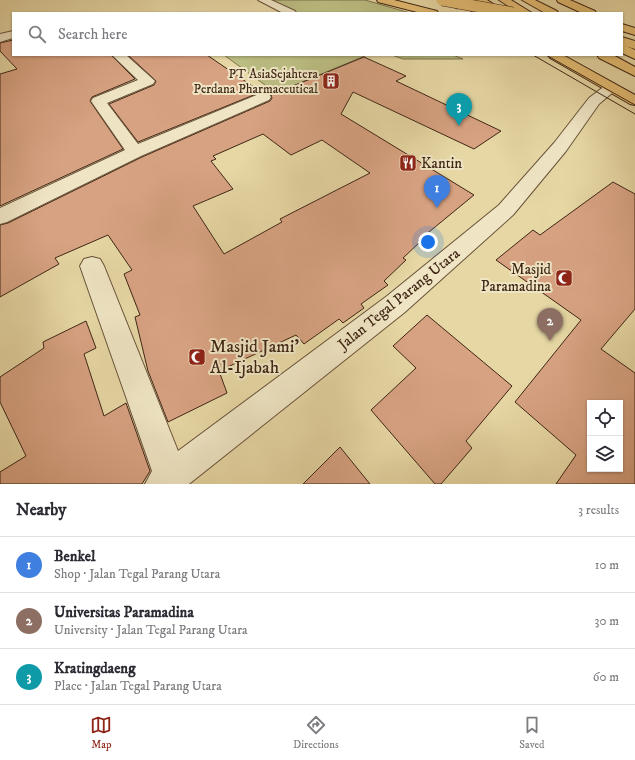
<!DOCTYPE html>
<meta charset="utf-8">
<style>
:root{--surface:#fff;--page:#f7f7f7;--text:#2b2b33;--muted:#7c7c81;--line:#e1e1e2;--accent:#8f2418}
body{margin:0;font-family:"IM FELL DW Pica",serif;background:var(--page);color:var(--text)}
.controls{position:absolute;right:12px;bottom:12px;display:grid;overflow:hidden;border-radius:0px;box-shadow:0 1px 3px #0004}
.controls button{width:36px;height:36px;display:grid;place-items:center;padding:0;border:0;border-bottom:1px solid var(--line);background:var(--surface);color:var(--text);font:20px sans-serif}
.you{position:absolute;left:428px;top:242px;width:14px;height:14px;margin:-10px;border:3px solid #fff;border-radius:50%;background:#1a73e8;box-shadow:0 0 0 6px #1a73e833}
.badge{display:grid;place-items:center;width:26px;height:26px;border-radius:50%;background:var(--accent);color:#fff;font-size:13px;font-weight:700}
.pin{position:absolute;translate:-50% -33px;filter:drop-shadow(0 1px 2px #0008)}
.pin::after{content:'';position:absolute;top:21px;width:14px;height:12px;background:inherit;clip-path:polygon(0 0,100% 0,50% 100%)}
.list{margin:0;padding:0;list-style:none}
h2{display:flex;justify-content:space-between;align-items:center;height:52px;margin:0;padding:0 16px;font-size:17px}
h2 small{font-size:13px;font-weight:400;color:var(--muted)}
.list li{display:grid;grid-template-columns:26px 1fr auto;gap:12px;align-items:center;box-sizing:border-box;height:56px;padding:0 16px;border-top:1px solid var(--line)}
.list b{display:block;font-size:15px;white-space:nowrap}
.list p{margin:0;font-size:13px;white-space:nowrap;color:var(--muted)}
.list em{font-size:13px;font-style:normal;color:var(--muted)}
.icon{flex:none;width:22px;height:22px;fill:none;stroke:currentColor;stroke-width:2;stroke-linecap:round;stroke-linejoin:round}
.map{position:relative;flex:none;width:635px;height:484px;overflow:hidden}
.search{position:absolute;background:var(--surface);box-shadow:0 1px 3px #0004;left:12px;right:12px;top:12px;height:44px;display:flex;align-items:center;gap:10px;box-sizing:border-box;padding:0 14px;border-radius:0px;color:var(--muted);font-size:15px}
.sheet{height:220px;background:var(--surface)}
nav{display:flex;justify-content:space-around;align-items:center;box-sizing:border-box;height:56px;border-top:1px solid var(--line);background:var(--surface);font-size:11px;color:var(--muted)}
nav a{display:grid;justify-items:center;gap:2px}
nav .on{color:var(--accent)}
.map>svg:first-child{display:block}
</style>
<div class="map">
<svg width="635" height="484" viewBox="0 0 635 484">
<rect width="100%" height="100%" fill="#e6d7a4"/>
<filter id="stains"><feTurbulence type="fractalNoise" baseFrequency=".005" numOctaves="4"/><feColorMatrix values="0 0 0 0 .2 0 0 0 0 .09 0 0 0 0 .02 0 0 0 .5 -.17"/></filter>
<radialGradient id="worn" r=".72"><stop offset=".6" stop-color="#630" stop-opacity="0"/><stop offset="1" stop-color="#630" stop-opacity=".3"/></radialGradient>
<g fill="#bbbd82" stroke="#7d724c">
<path d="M264 0H365L410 13H288Z"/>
<path d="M224 55H367L276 93Z"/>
<path d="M392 55H453L463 59H403Z"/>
</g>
<g fill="#d7a282" stroke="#3f2615" fill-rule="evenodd">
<path d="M13 40V55H111L135 79 92 97 90 101 123 149 0 206V74L17 69 0 51V43Z"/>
<path d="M128 55H207L261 92 138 142 109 104 154 85 156 81Z"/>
<path d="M364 57 406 76 396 81 501 131 474 149 353 92 341 114 474 195 418 241 420 242 403 258 406 260 384 281 388 285 361 304 364 308 343 323 339 319 304 344 296 335 219 371 227 393 168 422 148 371 135 317 140 315 124 274 132 270 108 235 55 258 59 264 0 297V225L8 223 142 157 270 101 272 98 271 95ZM263 134 291 155 322 140 370 173 280 219 282 222 224 254 193 206 233 189 211 161 216 159 213 156Z"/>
<path d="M613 182 635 194V309L601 349 635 373V484H556L576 455 515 402 581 320 496 260 533 230 540 235ZM590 403H620V469H590Z"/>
<path d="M427 315 512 386 466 441 472 448 441 484H435L371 410 416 368 393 346Z"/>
<path d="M86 321 96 348 84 354 104 416 126 403 150 471 142 484H0V472L26 456 0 402V377L44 348 43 342Z"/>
<path d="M340 447 370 484H303Z"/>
</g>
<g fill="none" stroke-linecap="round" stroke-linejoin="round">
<defs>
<g id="minor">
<path d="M258 0H271L295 11 296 13H283Z"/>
<path d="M13 31V38L0 42V34Z"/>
<path d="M112 55H126L155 81 153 84 107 103 138 144 259 94 264 93 269 94 271 97 269 100 141 156 7 222 0 224V208L125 150 91 101 93 98 138 80Z"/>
<path d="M611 84 616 85 618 88 599 104 566 151 513 215 405 312 189 484H145L152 471 80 266 84 259 92 257 100 259 104 266 178 451 387 296 499 205 554 143 589 98 606 85Z"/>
</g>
<g id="major">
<path d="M377 0H394L437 11 438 13H421L378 2Z"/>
<path d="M622 37 635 41V49L622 45Z"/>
</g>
<g id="highway">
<path d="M475 0H487L507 13H495Z"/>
<path d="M499 0H511L532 13H519Z"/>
<path d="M522 0H535L557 11 558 13H545Z"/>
<path d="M557 0H570L595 11 596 13H582L558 2Z"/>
<path d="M622 24 635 28V35L622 31Z"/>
<path d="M622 44 635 50V59L622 53Z"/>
<path d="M548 55H563L635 95V105L630 104 550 58Z"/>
<path d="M597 55H613L635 67V76L599 58Z"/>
</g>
</defs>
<use href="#minor" stroke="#695239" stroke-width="2"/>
<use href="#major" stroke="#3f2615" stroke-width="2"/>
<use href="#highway" stroke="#3f2615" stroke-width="2"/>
<use href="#minor" fill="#efe5c4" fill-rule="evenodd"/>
<use href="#major" fill="#e3bc72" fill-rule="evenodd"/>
<use href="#highway" fill="#e3bc72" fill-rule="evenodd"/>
<g stroke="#3f2615" stroke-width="1">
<path d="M443 0 457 9"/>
<path d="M453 0 474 13"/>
<path d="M533 55 635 114"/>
<path d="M546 55 635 105"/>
</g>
<defs>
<path id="major-bridge" d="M442 0 513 13"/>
</defs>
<use href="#major-bridge" stroke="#3f2615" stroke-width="12" stroke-linecap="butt"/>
<use href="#major-bridge" stroke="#e3bc72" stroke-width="11"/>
</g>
<defs>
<symbol id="building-square" viewBox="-11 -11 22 22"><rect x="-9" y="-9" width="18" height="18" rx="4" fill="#8f2418" stroke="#efe5c4"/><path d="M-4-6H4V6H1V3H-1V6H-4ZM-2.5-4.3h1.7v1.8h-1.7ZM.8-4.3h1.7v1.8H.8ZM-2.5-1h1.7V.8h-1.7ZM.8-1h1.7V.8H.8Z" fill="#fff"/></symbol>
<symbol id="restaurant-square" viewBox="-11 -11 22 22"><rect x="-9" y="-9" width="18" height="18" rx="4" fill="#8f2418" stroke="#efe5c4"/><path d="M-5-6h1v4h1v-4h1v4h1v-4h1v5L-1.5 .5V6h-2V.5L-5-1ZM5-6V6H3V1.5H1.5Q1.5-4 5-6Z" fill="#fff"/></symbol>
<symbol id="mosque-square" viewBox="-11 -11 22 22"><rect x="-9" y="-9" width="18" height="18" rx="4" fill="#8f2418" stroke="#efe5c4"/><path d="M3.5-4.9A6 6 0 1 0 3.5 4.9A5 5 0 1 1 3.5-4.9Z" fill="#fff"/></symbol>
</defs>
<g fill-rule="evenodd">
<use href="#building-square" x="321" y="71" width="20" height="20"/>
<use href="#restaurant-square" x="398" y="153" width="20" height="20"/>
<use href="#mosque-square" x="554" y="268" width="20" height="20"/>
<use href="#mosque-square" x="187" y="347" width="20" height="20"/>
</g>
<g text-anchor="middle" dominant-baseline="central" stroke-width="4" stroke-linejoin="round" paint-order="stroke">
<g font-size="13" fill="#3f2615" stroke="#efe5c4" text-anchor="end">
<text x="318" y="74">PT AsiaSejahtera<tspan x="318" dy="15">Perdana Pharmaceutical</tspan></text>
</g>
<g font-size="15" fill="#3f2615" stroke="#efe5c4" text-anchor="start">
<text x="421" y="163">Kantin</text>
<text x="551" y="269" text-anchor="end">Masjid<tspan x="551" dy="17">Paramadina</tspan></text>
</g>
<g font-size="15" fill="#3f2615" stroke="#efe5c4">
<text transform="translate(399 299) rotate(-39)">Jalan Tegal Parang Utara</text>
</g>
<g font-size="18" fill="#3f2615" stroke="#efe5c4" text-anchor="start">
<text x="210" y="347">Masjid Jami'<tspan x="210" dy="21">Al-Ijabah</tspan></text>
</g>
</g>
<rect width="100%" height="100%" filter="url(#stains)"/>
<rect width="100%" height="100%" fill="url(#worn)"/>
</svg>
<div class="controls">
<button><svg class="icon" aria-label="locate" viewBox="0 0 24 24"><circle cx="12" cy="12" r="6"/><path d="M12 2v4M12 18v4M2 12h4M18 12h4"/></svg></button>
<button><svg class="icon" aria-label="layers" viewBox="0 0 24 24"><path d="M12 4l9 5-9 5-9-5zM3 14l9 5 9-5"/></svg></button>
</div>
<div class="you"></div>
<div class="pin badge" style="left:437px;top:208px;background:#3f7fe0">1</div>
<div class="pin badge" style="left:550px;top:341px;background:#8d6e63">2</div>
<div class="pin badge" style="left:459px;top:126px;background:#0f9aa8">3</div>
<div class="search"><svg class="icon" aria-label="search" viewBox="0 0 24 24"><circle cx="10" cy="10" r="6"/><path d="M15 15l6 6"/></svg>Search here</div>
</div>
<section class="sheet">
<h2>Nearby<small>3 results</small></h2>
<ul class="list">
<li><span class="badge" style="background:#3f7fe0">1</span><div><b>Benkel</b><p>Shop · Jalan Tegal Parang Utara</p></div><em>10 m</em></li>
<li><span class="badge" style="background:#8d6e63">2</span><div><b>Universitas Paramadina</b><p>University · Jalan Tegal Parang Utara</p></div><em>30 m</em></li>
<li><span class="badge" style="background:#0f9aa8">3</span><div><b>Kratingdaeng</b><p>Place · Jalan Tegal Parang Utara</p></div><em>60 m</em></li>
</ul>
</section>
<nav>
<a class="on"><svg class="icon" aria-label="map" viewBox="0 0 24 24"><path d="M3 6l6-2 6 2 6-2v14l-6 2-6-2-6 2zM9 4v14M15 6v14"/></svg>Map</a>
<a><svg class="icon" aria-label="directions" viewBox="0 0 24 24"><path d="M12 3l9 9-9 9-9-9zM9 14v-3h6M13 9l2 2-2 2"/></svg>Directions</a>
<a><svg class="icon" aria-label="saved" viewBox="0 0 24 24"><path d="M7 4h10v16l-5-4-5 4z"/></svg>Saved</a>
</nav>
